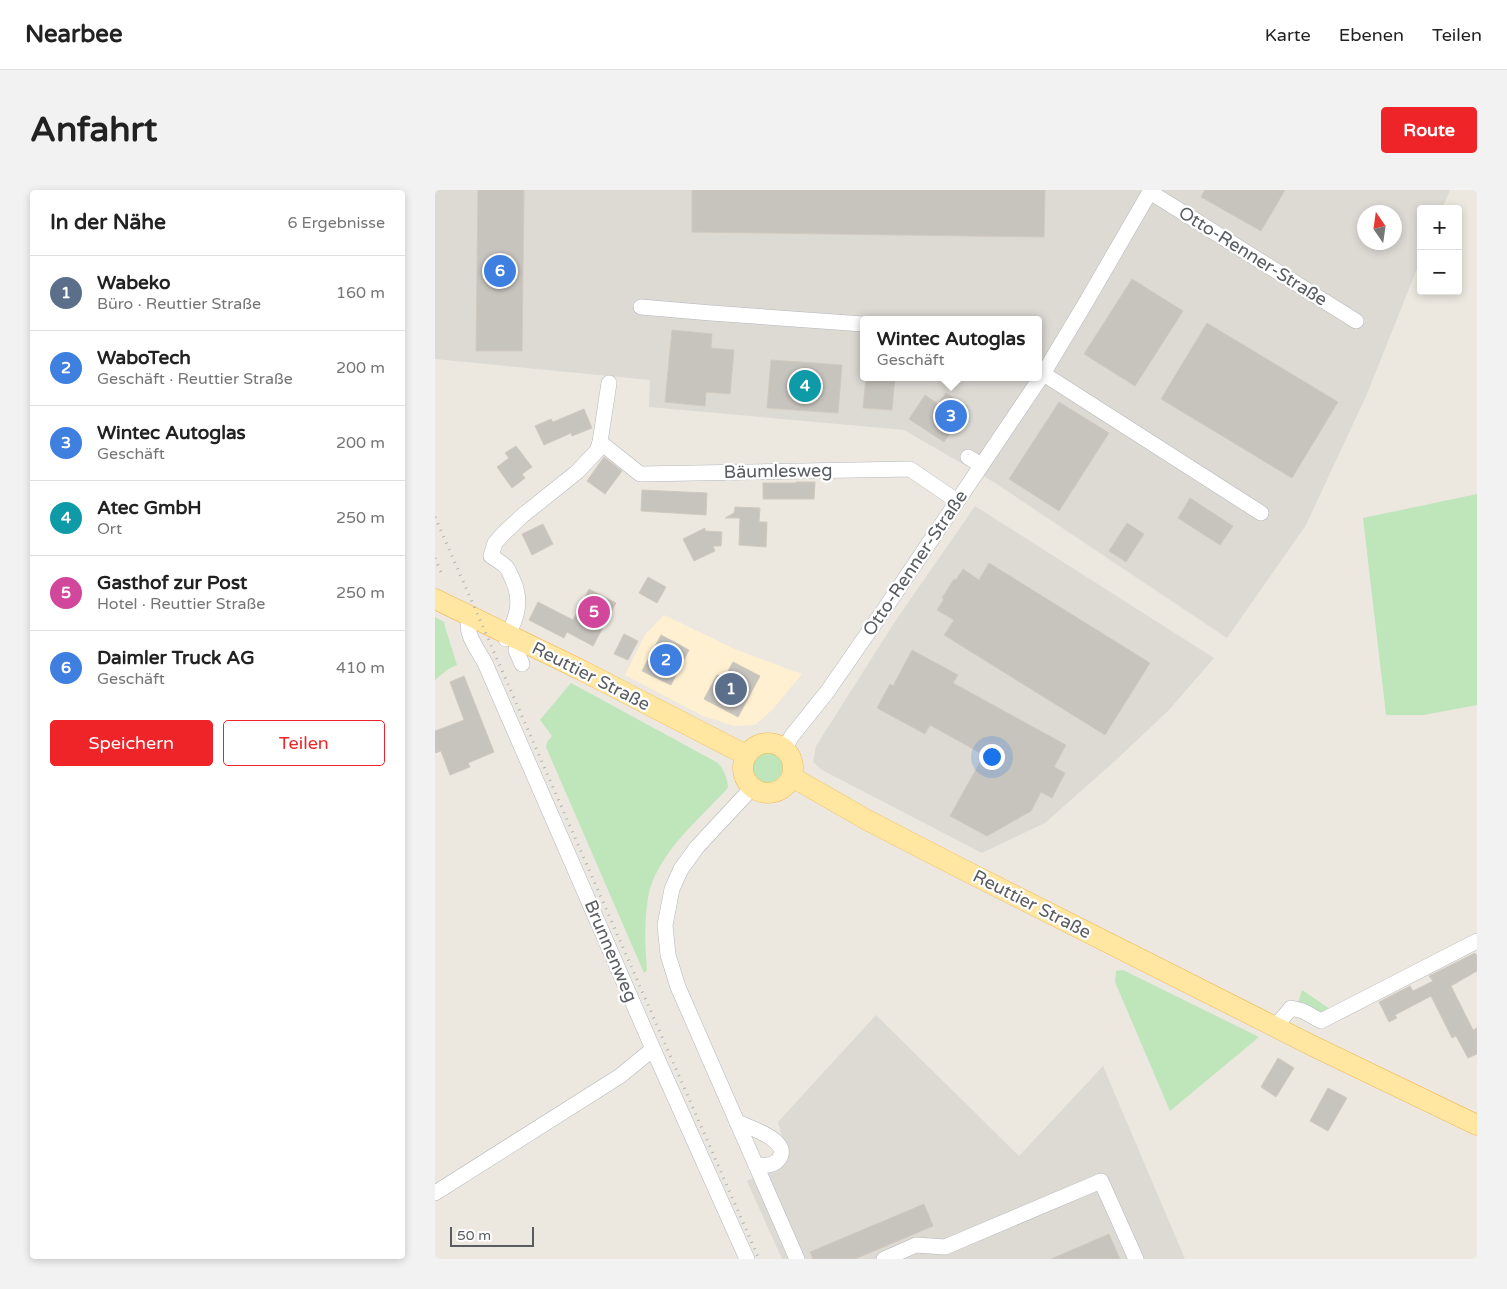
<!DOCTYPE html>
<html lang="de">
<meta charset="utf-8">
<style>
:root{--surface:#fff;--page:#f2f2f2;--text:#222;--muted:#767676;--line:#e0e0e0;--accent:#ee2429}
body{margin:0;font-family:"Varela Round",sans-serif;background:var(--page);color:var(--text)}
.controls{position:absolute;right:15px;top:15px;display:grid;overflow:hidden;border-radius:5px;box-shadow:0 2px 8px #0003}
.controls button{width:45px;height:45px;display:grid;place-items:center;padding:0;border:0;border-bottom:1px solid var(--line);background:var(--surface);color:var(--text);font:25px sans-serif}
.compass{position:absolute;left:922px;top:15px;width:45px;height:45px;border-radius:50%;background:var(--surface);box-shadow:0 2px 8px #0003;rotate:347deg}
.scale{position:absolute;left:15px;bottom:12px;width:84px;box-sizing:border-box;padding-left:5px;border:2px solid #595d61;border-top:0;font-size:14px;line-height:18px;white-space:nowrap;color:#595d61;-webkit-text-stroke:4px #fff;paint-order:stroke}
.you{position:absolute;left:556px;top:566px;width:18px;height:18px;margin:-12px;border:4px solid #fff;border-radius:50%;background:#1a73e8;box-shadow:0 0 0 8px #1a73e833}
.badge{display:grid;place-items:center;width:32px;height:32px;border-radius:50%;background:var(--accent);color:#fff;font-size:16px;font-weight:700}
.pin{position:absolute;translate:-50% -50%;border:2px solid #fff;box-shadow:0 1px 5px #0006}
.popup{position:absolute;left:425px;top:126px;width:182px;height:65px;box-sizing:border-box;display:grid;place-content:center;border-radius:5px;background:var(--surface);filter:drop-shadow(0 1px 4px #0005);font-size:16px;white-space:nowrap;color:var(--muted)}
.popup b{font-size:19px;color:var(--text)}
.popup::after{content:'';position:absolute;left:50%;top:100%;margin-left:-10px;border:10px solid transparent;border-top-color:var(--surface)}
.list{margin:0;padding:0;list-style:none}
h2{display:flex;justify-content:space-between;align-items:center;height:65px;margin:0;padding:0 20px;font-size:21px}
h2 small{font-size:16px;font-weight:400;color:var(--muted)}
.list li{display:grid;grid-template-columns:32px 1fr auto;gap:15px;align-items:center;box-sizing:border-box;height:75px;padding:0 20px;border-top:1px solid var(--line)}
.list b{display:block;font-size:19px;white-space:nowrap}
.list p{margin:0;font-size:16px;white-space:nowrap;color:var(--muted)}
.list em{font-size:16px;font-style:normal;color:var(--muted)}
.actions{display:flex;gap:10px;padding:15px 20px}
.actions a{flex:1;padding:11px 0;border:1px solid var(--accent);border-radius:5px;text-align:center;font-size:18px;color:var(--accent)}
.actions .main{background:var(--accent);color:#fff}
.map{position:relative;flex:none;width:1042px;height:1069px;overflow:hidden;border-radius:5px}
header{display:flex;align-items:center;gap:30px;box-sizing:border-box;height:70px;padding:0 25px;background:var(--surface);border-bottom:1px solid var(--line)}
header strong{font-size:24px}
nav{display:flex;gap:28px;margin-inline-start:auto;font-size:18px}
.intro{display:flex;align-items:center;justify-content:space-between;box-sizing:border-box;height:120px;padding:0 30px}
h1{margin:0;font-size:35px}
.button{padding:12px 22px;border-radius:5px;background:var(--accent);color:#fff;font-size:18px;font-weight:700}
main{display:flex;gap:30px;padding:0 30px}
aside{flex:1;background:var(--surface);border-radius:5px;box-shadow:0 2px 8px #0003}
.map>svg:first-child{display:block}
</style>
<header>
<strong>Nearbee</strong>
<nav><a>Karte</a><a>Ebenen</a><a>Teilen</a></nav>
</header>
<div class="intro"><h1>Anfahrt</h1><a class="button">Route</a></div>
<main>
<aside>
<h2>In der Nähe<small>6 Ergebnisse</small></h2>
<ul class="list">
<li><span class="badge" style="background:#5c6f8a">1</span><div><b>Wabeko</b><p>Büro · Reuttier Straße</p></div><em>160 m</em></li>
<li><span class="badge" style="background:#3f7fe0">2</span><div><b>WaboTech</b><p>Geschäft · Reuttier Straße</p></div><em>200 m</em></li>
<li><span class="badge" style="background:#3f7fe0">3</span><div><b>Wintec Autoglas</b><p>Geschäft</p></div><em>200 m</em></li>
<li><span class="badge" style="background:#0f9aa8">4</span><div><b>Atec GmbH</b><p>Ort</p></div><em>250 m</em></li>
<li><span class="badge" style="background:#d1479c">5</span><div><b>Gasthof zur Post</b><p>Hotel · Reuttier Straße</p></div><em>250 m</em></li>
<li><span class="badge" style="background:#3f7fe0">6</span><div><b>Daimler Truck AG</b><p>Geschäft</p></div><em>410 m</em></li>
</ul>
<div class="actions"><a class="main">Speichern</a><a>Teilen</a></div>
</aside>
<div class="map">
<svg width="1042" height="1069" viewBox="0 0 1042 1069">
<rect width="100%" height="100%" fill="#ece8e0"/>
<path fill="#fff0d2" d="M229 425 302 460 367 484 338 519 320 535 300 536 268 526 190 485 210 445Z"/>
<g fill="#dddad4" fill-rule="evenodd">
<path d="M0 0H1015L1007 19H986V69L932 204 871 335 792 448 557 291 469 240 214 217 215 190 0 169ZM929 22H959V52H929ZM428 130H604V187H428Z"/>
<path d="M540 316 779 468 734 520 681 570 610 633 547 663 387 580 378 572 381 556 459 433Z"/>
<path d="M441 825 584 966 668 876 750 1069H347L312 991 353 970 343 932Z"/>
</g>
<g fill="#bfe5bb">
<path d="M1042 304V515L989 525H951L928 328Z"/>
<path d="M0 427 9 432 10 437 22 475 12 480 0 490Z"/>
<path d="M136 493 283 573C289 580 292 587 293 597L291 600C263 630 220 666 213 708 209 732 210 756 212 780L209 783 111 557 112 552 117 546 105 530Z"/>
<circle cx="332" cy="577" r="16"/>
<path d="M688 780 824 847 735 921 680 792 681 781Z"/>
<path d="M867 800 898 821 884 825 863 813Z"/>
</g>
<g fill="#c7c3bd" stroke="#d1c9be">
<path d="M43 0H89L87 161H41Z"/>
<path d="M257 0H610L609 47 257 42Z"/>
<path d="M770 0H850L826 41 766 7Z"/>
<path d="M697 89 748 121 700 196 649 164Z"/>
<path d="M772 133 903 212 857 288 726 209Z"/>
<path d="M237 140 277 144 276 158 299 160 295 204 271 202 270 216 230 212Z"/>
<path d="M336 170 407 175 403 223 332 218Z"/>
<path d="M431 187H460L457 220 428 218Z"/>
<path d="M511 203 533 217 509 252 474 229 490 205 503 214Z"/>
<path d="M624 212 674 243 624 321 574 289Z"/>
<path d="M149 219 157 238 137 246 136 243 109 255 100 236 116 229 118 232Z"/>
<path d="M81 256 97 277 87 284 90 288 77 298 62 277 74 268 70 263Z"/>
<path d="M169 267 187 281 170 304 152 291Z"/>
<path d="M361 292H380L379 309H328V293H361Z"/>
<path d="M207 300 272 303 271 325 206 321Z"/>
<path d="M755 308 798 336 785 355 743 328Z"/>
<path d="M300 317 325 318 324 332H332L331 357 304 355 305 328H290L299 323Z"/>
<path d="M692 333 709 344 691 372 674 361Z"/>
<path d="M108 334 118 354 97 365 87 344Z"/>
<path d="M270 338V341L287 342 286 356H278L280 361 259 371 248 349Z"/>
<path d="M554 373 715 473 670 545 509 445 519 430 502 420 509 409 507 408 519 389 521 390 528 379 544 390Z"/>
<path d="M213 387 231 397 222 413 204 403Z"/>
<path d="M154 399 181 413 158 456 132 442 129 448 94 430 103 412 138 430Z"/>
<path d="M189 444 203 451 193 470 179 464Z"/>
<path d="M226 445 254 460 236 495 207 481Z"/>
<path d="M477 460 523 485 518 493 631 555 619 577 630 583 617 608 606 602 596 621 552 646 515 626 549 565 495 535 490 544 442 518 455 494 458 496Z"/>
<path d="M298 472 325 486 303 527 269 509 282 485 289 488Z"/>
<path d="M29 486 59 562 33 573 35 577 15 585 6 561 0 563V541L29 530 15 492Z"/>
<path d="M1040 763 1042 766V781L1016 796 1038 840 1042 838V864L1033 868 1021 846 1017 848 996 806 960 825 962 828 954 832 944 812 975 796 978 801 998 791 994 786Z"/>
<path d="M843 868 859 878 841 907 826 897Z"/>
<path d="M893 898 912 908 893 941 875 931Z"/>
<path d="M489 1014 498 1036 420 1069H378L375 1062Z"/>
<path d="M674 1044 685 1069H616Z"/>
</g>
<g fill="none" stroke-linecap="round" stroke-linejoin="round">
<defs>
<g id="minor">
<path d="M715 2 921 131"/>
<path d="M206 117 276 123 428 134"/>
<path d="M604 181 826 323"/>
<path d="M165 252 205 284 475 279 522 311"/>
<path d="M533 267 546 275"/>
<path d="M71 449C82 428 88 411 77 388 75 385 74 380 72 378 68 373 60 369 56 366L60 353 68 344 87 326 142 282 162 261 165 252 174 193"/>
<path d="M85 450 81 460 87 474"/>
<path d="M350 559 356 547 392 502 451 417 608 184 650 114 716 0"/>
<path d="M840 837 856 818 868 821 886 831 1042 751"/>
<path d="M218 859 312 1069"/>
<path d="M302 932 243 797 233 765 230 735 237 699 246 679 262 657 317 598"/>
<path d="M321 974C328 976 338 976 343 970 359 951 313 937 302 932L362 1069"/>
<path d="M0 1003 185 886 218 859 50 473C42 458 28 443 35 425"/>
<path d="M449 1069 481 1055 510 1057 666 991 701 1069"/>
</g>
<g id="major">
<path d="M0 409 146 480 311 565"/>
<circle cx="333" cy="578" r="25"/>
<path d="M357 587 432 630 523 677 878 856 1042 935"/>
</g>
</defs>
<use href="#minor" stroke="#b3b7bb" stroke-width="16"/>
<use href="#major" stroke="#f5b650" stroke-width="21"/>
<use href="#minor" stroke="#fff" stroke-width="15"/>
<use href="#major" stroke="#ffe7a2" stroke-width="20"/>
<g stroke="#b0b1b1" stroke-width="3" stroke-dasharray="1 6" stroke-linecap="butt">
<path d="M0 327 324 1069"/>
<path d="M0 368 6 382"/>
</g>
</g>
<g text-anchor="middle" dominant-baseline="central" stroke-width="4.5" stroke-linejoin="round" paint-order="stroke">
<g font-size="18" fill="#595d61" stroke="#fff">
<text transform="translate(818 66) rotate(32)">Otto-Renner-Straße</text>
<text transform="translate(343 281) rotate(-1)">Bäumlesweg</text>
<text transform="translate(480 373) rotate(-56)">Otto-Renner-Straße</text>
<text transform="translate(156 486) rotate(27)">Reuttier Straße</text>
<text transform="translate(597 714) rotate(27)">Reuttier Straße</text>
<text transform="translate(176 761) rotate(67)">Brunnenweg</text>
</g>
</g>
</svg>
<div class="controls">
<button>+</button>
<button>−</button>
</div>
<svg class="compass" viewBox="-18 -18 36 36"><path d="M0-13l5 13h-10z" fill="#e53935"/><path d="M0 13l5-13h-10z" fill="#767676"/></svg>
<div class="scale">50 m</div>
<div class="you"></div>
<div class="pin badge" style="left:296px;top:499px;background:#5c6f8a">1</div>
<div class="pin badge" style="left:231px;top:470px;background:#3f7fe0">2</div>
<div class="pin badge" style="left:516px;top:226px;background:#3f7fe0">3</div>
<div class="popup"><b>Wintec Autoglas</b>Geschäft</div>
<div class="pin badge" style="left:370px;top:196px;background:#0f9aa8">4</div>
<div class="pin badge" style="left:159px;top:422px;background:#d1479c">5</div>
<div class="pin badge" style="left:65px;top:81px;background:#3f7fe0">6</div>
</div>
</main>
